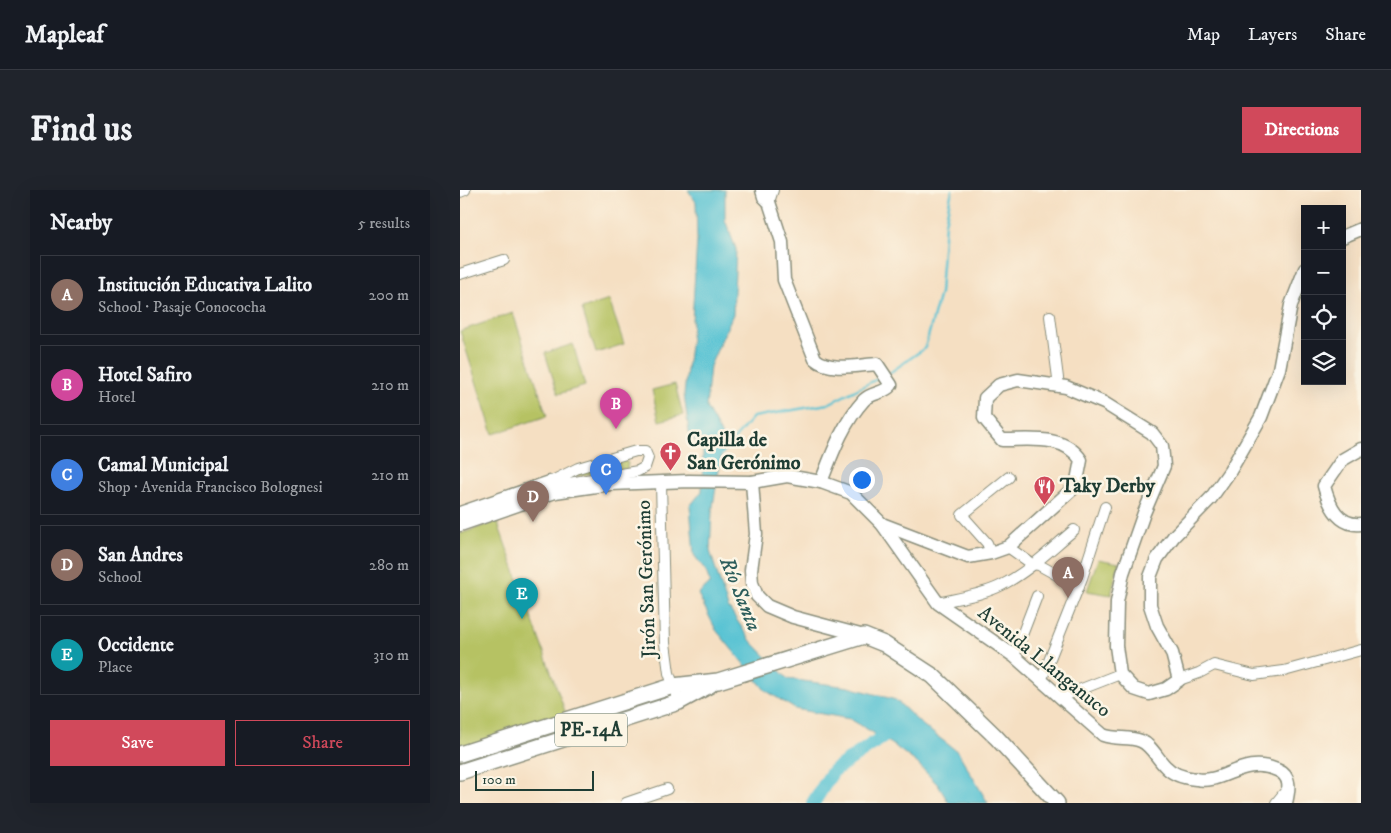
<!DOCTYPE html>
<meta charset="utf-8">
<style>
:root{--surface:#171b24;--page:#20242c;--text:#f1f3f6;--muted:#9ea1a6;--line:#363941;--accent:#d1495b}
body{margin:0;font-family:"IM FELL DW Pica",serif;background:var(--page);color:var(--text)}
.controls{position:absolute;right:15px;top:15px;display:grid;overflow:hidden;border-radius:0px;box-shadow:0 5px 20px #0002}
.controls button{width:45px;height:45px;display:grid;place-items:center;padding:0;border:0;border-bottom:1px solid var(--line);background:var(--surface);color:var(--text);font:25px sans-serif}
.scale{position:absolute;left:15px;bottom:12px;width:119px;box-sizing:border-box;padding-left:5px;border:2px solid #1f3d34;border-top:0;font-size:14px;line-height:18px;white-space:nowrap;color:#1f3d34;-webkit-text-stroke:4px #fcf5e5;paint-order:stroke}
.you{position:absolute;left:401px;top:289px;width:18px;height:18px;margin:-12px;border:4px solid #fff;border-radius:50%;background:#1a73e8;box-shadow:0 0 0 8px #1a73e833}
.badge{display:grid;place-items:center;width:32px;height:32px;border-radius:50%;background:var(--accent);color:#fff;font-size:16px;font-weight:700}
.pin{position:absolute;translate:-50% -41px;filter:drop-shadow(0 1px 2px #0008)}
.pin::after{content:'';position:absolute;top:26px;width:18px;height:15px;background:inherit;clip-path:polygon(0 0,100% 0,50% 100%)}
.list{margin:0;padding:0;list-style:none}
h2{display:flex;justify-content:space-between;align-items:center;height:65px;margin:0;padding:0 20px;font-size:21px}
h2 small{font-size:16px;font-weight:400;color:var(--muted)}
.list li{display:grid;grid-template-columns:32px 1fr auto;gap:15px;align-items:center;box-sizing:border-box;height:80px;margin:0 10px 10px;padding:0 10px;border:1px solid var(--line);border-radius:0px}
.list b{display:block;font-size:19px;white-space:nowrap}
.list p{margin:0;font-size:16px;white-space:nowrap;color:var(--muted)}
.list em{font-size:16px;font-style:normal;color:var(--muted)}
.actions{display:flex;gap:10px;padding:15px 20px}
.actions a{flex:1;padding:11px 0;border:1px solid var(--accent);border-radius:0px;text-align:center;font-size:18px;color:var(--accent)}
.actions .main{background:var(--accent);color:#fff}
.icon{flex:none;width:28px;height:28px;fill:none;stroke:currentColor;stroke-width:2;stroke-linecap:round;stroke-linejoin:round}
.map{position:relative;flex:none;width:901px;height:613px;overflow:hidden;border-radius:0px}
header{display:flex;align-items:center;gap:30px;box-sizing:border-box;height:70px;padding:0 25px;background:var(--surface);border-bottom:1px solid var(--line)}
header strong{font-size:24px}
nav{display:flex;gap:28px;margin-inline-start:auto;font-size:18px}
.intro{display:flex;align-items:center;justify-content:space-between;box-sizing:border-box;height:120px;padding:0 30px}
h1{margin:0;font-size:35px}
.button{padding:12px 22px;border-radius:0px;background:var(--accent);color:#fff;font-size:18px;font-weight:700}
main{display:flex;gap:30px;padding:0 30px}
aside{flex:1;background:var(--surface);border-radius:0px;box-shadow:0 5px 20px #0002}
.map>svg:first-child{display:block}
</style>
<header>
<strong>Mapleaf</strong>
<nav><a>Map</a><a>Layers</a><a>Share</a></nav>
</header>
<div class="intro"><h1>Find us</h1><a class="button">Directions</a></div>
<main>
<aside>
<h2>Nearby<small>5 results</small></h2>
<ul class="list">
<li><span class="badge" style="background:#8d6e63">A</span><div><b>Institución Educativa Lalito</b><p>School · Pasaje Conococha</p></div><em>200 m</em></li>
<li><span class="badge" style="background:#d1479c">B</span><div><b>Hotel Safiro</b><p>Hotel</p></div><em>210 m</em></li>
<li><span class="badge" style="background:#3f7fe0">C</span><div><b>Camal Municipal</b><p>Shop · Avenida Francisco Bolognesi</p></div><em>210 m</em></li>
<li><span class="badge" style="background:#8d6e63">D</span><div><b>San Andres</b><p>School</p></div><em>280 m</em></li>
<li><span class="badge" style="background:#0f9aa8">E</span><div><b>Occidente</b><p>Place</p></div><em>310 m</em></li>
</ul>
<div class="actions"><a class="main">Save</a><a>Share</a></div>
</aside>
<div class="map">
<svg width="901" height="613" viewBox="0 0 901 613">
<rect width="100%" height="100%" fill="#fcf5e5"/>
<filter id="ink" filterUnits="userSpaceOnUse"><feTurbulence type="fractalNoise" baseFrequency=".02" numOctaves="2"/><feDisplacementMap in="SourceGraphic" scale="10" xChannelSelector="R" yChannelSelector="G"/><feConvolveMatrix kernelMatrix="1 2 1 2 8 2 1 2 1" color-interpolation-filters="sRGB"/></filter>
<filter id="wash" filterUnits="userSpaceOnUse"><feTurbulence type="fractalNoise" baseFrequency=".0096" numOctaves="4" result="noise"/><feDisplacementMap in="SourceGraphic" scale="20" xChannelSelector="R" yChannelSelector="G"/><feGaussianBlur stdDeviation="1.12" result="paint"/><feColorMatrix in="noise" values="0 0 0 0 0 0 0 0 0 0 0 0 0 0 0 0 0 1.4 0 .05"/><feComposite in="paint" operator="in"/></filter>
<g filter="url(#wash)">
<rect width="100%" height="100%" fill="#f5dfc2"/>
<g fill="#b6c264" stroke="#6a804c">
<path d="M149 110 164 154 136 163 122 119Z"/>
<path d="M53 123 87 226 33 244 0 141Z"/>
<path d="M113 154 125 196 98 204 85 163Z"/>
<path d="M215 194 223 225 199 231 192 200Z"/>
<path d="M163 269 168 273 167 279 106 287Z"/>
<path d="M37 331 106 524 0 559V344Z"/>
<path d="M638 369 659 373 651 405 627 401Z"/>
<path d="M157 516 159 522 0 574V566Z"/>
</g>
<path fill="#57c2d3" stroke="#3b8084" d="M228 0H265V30L276 59 273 124 250 176 246 217 264 249 252 322 250 361 268 417 291 451 328 489 389 497 436 510 460 533 498 562 528 613H489L478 595 457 573 432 554 390 529 335 519 305 500 256 440 238 404 250 393 246 381 234 365 230 316 242 301 243 261 229 243 224 204 231 147 237 50 236 12Z"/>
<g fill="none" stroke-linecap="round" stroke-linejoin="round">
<g stroke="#57c2d3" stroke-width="2.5">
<path d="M428 184 465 158 480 103 485 33 492 0"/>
<path d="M260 266 293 227 368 214 421 187"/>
</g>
<path stroke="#57c2d3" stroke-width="14" d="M353 613 373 581 436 538"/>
</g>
</g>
<g filter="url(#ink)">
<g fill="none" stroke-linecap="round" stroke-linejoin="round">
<defs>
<g id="minor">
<path d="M0 2 5 0"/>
<path d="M309 12 313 0"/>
<path d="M0 84 44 70"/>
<path d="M590 126 599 196"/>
<path d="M90 292 118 278 176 261H185L188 268 185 277 178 281 92 296"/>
<path d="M201 293 205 453 209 483 219 512"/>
<path d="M548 357 572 374 579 375 619 397"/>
<path d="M531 363 527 353 502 325 549 287"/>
<path d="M478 413C498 408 523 405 542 395 568 382 591 359 614 340"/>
<path d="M554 466 577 406"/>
<path d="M719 490 739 483 754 475 794 485 824 481 901 460"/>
<path d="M581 491 622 388 645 317"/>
<path d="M601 507 660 484"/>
<path d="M166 613 207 599"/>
<path d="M816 613 829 597"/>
</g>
<g id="major">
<path d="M302 0 304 7 309 12 322 52 324 90 355 169C370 182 399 175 417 174L431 195C424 204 412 202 404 210 383 233 372 264 361 292"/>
<path d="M882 47 901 39"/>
<path d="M901 259 882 270 864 296C869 315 878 336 901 334"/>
<path d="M292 292 296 344 291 380 292 393 297 406 307 416 333 427 404 446"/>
<path d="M0 323 90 292 95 302"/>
<path d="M422 334 478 413 554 466 643 545C656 550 669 546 681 551 691 555 697 568 705 576 712 584 725 588 736 589 764 595 782 565 817 580 832 586 829 600 826 613"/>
<path d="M0 335 95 302 150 294 229 291 292 292 327 286 361 292 391 303 422 334 508 367 531 363 548 357 616 296 621 270C604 244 570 250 542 250L524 228 525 208 539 195 558 190 606 197 644 213 692 243 702 256 704 276 684 323 663 383 657 412 656 456 660 484 674 499 689 504 706 499 719 490 712 463 697 436 690 415V387L697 369 714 346 751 308 770 281 801 227 819 179 831 115 845 79"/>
</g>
<g id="highway">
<path d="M0 564 213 496 258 491 404 446 424 454 473 486 536 547 597 613"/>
<path d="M0 582 219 512 250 495"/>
</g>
</defs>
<use href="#minor" stroke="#8a8e7b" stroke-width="12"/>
<use href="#major" stroke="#8a8e7b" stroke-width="15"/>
<use href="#highway" stroke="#8a8e7b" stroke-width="18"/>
<use href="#minor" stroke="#fff" stroke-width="10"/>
<use href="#major" stroke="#fff" stroke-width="12"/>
<use href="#highway" stroke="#fff" stroke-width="15"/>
</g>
</g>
<defs>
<symbol id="church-pin" viewBox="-11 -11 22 30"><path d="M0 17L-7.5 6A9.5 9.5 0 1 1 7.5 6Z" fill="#d1495b" stroke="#fcf5e5"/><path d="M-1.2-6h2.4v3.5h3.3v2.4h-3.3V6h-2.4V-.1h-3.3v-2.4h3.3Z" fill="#fff"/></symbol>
<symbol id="restaurant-pin" viewBox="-11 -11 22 30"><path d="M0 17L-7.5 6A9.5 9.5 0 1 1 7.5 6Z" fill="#d1495b" stroke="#fcf5e5"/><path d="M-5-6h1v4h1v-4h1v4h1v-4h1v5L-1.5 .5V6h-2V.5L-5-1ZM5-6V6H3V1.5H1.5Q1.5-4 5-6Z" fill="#fff"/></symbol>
</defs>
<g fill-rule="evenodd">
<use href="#church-pin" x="198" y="250" width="25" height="34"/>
<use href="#restaurant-pin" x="572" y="284" width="25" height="34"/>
</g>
<g text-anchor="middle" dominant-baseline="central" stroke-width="5" stroke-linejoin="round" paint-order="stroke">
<rect fill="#fcf5e5" stroke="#617469" stroke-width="1" x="95" y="523.5" width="72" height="33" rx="4"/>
<g font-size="19" font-weight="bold" fill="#1f3d34">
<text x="131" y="540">PE-14A</text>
</g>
<g font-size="20" font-weight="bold" fill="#1f3d34" stroke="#fcf5e5" text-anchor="start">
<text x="227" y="250">Capilla de<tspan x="227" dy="23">San Gerónimo</tspan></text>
<text x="600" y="296">Taky Derby</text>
</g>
<g font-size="20" fill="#1f3d34" stroke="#fcf5e5">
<text transform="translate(187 389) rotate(-92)">Jirón San Gerónimo</text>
<text transform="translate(584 472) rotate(39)">Avenida Llanganuco</text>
</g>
<g font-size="21" font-style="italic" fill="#2d5e5c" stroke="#fcf5e5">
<text transform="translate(280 404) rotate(68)">Río Santa</text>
</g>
</g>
</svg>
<div class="controls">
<button>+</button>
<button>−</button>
<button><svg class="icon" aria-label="locate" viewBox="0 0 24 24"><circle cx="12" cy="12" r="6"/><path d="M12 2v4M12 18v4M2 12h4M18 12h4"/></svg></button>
<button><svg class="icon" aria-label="layers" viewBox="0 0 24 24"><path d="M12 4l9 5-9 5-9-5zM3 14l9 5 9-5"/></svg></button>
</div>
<div class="scale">100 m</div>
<div class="you"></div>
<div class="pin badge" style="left:608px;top:408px;background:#8d6e63">A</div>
<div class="pin badge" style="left:156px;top:239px;background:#d1479c">B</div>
<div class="pin badge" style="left:146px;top:305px;background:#3f7fe0">C</div>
<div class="pin badge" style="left:73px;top:332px;background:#8d6e63">D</div>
<div class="pin badge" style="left:62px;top:429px;background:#0f9aa8">E</div>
</div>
</main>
